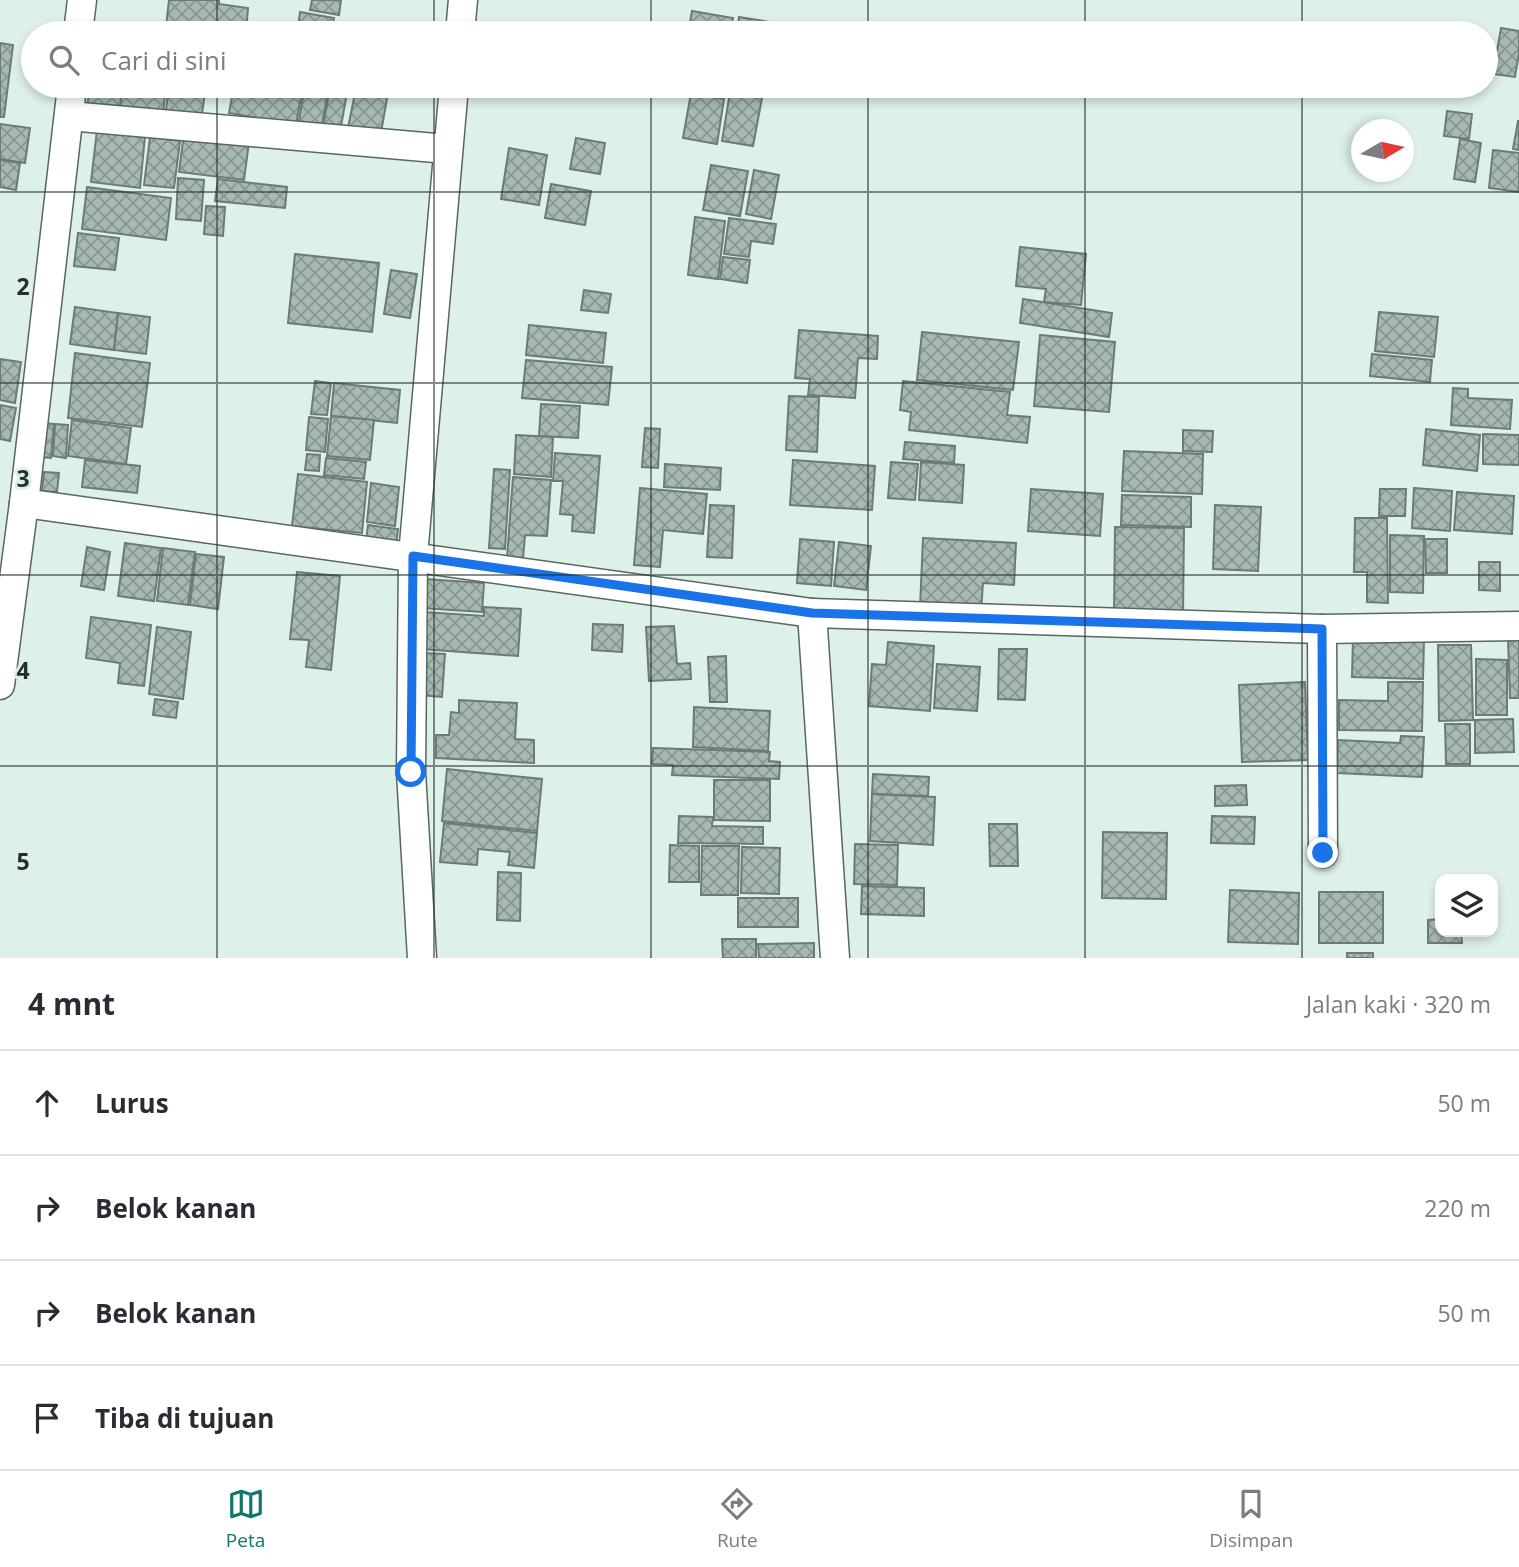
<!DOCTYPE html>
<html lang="id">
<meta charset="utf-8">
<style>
:root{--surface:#fff;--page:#f2f2f3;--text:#2b2b33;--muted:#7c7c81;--line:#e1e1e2;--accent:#0f766e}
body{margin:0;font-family:"Open Sans",sans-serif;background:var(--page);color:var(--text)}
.controls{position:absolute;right:21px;bottom:21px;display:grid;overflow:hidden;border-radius:14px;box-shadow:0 4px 10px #0003}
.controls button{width:63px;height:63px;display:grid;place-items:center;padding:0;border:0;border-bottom:2px solid var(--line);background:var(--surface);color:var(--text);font:35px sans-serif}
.compass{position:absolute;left:1351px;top:119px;width:63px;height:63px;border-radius:50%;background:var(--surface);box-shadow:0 4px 10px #0003;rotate:81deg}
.stop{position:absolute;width:21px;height:21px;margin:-16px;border:5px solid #1a73e8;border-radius:50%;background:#fff}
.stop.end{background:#1a73e8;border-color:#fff;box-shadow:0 2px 7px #0008}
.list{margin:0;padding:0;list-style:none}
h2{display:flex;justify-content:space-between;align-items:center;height:91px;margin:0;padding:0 28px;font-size:30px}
h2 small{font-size:23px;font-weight:400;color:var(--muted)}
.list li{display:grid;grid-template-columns:46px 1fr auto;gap:21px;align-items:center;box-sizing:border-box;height:105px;padding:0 28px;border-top:2px solid var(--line)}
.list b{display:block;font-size:26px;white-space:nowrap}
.list em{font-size:23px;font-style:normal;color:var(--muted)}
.icon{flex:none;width:38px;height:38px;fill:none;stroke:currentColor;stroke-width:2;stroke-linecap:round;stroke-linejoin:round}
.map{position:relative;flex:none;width:1519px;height:958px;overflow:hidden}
.search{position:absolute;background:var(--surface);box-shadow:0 4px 10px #0003;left:21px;right:21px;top:21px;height:77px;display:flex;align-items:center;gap:18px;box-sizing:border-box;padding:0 24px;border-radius:38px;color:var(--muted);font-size:26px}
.sheet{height:511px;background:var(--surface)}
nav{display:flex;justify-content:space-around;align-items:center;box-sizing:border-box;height:98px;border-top:2px solid var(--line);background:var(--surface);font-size:19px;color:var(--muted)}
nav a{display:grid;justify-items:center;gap:4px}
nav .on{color:var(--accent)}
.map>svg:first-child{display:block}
</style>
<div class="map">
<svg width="1519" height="958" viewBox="0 0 1519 958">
<defs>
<pattern id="building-cross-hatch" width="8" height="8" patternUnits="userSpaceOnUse" patternTransform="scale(1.75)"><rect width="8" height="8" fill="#a7bab2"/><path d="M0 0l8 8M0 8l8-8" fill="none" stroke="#889891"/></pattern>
</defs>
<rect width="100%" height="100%" fill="#ddf1e9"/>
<g fill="url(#building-cross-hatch)" stroke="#6a7c75" stroke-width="2">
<path d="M169 0H219V4L248 8 246 33H215L166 27Z"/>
<path d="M312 0H341L339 15 310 10Z"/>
<path d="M692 11 733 18 730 33H688Z"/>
<path d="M300 12 334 18 331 33H297Z"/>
<path d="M739 17 770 22 769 33H737Z"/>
<path d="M128 26 173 31V33H128Z"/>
<path d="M1501 28 1519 31V53L1515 77 1493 74Z"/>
<path d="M0 43 13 45 4 117H0Z"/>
<path d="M90 86H122L120 110 87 107Z"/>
<path d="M122 86H166L163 115 120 110Z"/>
<path d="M169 86H206L202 114 166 110Z"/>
<path d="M234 86H303L296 125 229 113Z"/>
<path d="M305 86H329L321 130 298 126Z"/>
<path d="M330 86 348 87 340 132 323 129Z"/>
<path d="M729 86H760L759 91Z"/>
<path d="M356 88 388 93 380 138 347 133Z"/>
<path d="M730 92 762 98 753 146 722 141Z"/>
<path d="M691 93 724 99 717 144 683 138Z"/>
<path d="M1447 111 1472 114 1469 139 1444 136Z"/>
<path d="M1518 121H1519V150L1513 149Z"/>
<path d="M0 124 30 128 25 163 0 159Z"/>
<path d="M97 130 145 136 140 188 91 182Z"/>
<path d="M184 133 249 142 244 180 179 172Z"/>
<path d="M150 137 180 141 174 188 144 185Z"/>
<path d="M576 138 605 143 600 174 570 169Z"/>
<path d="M1460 139 1481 143 1475 182 1454 179Z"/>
<path d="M509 148 547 155 539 205 501 199Z"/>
<path d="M1493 150 1519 153V192L1489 188Z"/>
<path d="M0 160 20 163 16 190 0 187Z"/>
<path d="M711 165 748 171 740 216 703 210Z"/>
<path d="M754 170 779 175 771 219 746 214Z"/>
<path d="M178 178 204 180 201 221 176 219Z"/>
<path d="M218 179 287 187 285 208 215 201Z"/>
<path d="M551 184 591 191 585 225 545 218Z"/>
<path d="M87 187 171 198 166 240 82 229Z"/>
<path d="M206 206 225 207 223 236 204 234Z"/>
<path d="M695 217 725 221 718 279 688 275Z"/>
<path d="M729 218 776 224 773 244 751 241 749 257 724 254Z"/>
<path d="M78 233 119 238 115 270 74 266Z"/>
<path d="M1020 247 1086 254 1081 305 1044 302 1046 289 1016 286Z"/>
<path d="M295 254 379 263 372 332 288 323Z"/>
<path d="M723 257 750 260 747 283 720 279Z"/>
<path d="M391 270 417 274 410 318 384 314Z"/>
<path d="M584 290 611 294 608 313 581 310Z"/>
<path d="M1023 299 1112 313 1109 337 1020 323Z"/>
<path d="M75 307 118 313 114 350 70 344Z"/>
<path d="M1379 312 1438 317 1434 357 1375 351Z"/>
<path d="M118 313 150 317 146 354 114 350Z"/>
<path d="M529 325 606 333 603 363 526 355Z"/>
<path d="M799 330 878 336 877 359 858 358 855 398 808 395 810 379 795 378Z"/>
<path d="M922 332 1019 342 1013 390 917 380Z"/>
<path d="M1040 335 1115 342 1109 412 1034 406Z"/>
<path d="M75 353 150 363 142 427 68 418Z"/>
<path d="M1372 354 1432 360 1430 382 1370 376Z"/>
<path d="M0 359 21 362 15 403 0 400Z"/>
<path d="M526 360 612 367 608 405 522 398Z"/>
<path d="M315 381 331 383 327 415 311 414Z"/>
<path d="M903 381 1010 392 1007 415 1030 417 1027 443 909 430 911 412 900 410Z"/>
<path d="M334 383 400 390 397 423 331 416Z"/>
<path d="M1453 388 1468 389V398L1512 400 1510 429 1451 425Z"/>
<path d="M789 396 819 397 817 452 786 450Z"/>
<path d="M541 404 580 406 578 438 539 436Z"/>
<path d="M0 405 16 408 10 441 0 439Z"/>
<path d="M331 416 374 420 370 460 327 456Z"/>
<path d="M309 417 328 419 325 452 306 450Z"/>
<path d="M72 420 131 428 126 464 68 456Z"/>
<path d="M42 423 54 424 51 458 39 457Z"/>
<path d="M55 424 68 425 66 458 53 456Z"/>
<path d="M645 428 660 429 658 468 642 467Z"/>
<path d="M1426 429 1480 435 1477 471 1423 465Z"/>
<path d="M1183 430 1213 431 1212 452 1183 451Z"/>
<path d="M1483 434 1519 435V465L1483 464Z"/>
<path d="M516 435 553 437 551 477 514 474Z"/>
<path d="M905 442 955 446 954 463 903 459Z"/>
<path d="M1124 451 1203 454 1202 494 1122 491Z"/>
<path d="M555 453 600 456 594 533 572 531 573 515 560 514 563 481H553Z"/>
<path d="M307 454 320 455 319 471 305 470Z"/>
<path d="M326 458 366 462 364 479 324 475Z"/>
<path d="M85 460 140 466 137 493 82 487Z"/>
<path d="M793 460 875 466 872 510 790 505Z"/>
<path d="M891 462 918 464 915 500 888 498Z"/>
<path d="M921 462 964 465 962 503 919 500Z"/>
<path d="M665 464 721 468 720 490 664 487Z"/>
<path d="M494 469 510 470 505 549 489 548Z"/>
<path d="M44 472 59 473 57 492 42 491Z"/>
<path d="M298 474 367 482 362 533 292 526Z"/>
<path d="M513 477 551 480 547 536 525 535 523 559 507 558Z"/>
<path d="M371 483 399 487 395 526 367 522Z"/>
<path d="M640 488 707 494 703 534 663 530 660 567 634 565Z"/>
<path d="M1414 488 1452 491 1450 531 1412 528Z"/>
<path d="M1031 489 1103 494 1100 536 1028 531Z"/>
<path d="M1380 489H1406L1405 516H1379Z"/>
<path d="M1457 492 1514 496 1512 534 1454 530Z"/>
<path d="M1122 495 1191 497V527L1121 525Z"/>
<path d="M710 505 734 506 732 558 707 557Z"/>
<path d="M1215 505 1261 507 1258 571 1213 569Z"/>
<path d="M1355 518H1387L1388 603 1367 602V572H1354Z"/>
<path d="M368 525 398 529 396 546 366 542Z"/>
<path d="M1115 527 1184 528 1183 615 1114 614Z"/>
<path d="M1390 535 1424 536 1423 593 1390 592Z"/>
<path d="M923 538 1016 543 1014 585 983 583 981 611 920 608Z"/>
<path d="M800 539 834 542 831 586 797 583Z"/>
<path d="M1425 539H1447V573H1426Z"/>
<path d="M839 542 871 546 866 590 834 586Z"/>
<path d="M125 543 161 548 154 601 118 596Z"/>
<path d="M87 547 110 552 104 590 81 586Z"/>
<path d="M163 548 195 552 188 605 157 601Z"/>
<path d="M196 554 224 557 218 609 190 605Z"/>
<path d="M1479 562H1500V591L1479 590Z"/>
<path d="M297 572 340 576 331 670 306 667 309 640 290 639Z"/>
<path d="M424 579 484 583 482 612 422 608Z"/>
<path d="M484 607 521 609 518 656 422 649 425 612 484 616Z"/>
<path d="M91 617 151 625 144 686 118 683 120 663 86 658Z"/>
<path d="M593 624 623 625 622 652 592 650Z"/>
<path d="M674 626 677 664 690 663 691 679 649 681 646 627Z"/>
<path d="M157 627 191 632 183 699 149 694Z"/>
<path d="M1353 638 1424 640 1423 679 1352 677Z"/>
<path d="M1508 639H1519V698H1510Z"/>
<path d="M888 642 934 646 930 711 869 706 872 664 886 665Z"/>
<path d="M1438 645H1471L1473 720 1439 721Z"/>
<path d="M999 649H1027L1025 700 998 699Z"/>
<path d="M423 653 445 654 442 697 420 695Z"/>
<path d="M726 656 727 702H710L708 657Z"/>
<path d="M1476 659 1507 660V715H1476Z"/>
<path d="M937 664 980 667 977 711 934 708Z"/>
<path d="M1305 682 1308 760 1242 762 1239 685Z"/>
<path d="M1388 682H1423L1422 731 1339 730V700L1388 701Z"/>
<path d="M155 699 178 702 176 718 153 715Z"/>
<path d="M459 700 517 703 515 739 534 740V763L436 758V735H449L451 712 459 713Z"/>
<path d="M694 707 770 711 768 751 693 747Z"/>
<path d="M1513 719 1514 752 1475 753V720Z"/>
<path d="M1445 724H1470V764H1446Z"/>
<path d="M1401 736 1424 737 1422 777 1337 773 1338 740 1400 743Z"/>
<path d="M653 748 770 752 769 761 780 762 779 779 672 775 673 765 652 764Z"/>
<path d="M447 769 542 779 537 831 442 821Z"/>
<path d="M873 774 929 777 928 796 872 794Z"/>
<path d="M714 780H770V821L714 820Z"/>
<path d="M1246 785 1247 805 1215 806V786Z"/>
<path d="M872 794 935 797 933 845 870 841Z"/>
<path d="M679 816 713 817 712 826 763 827V844L678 843Z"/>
<path d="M1212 816 1255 817 1254 844 1211 843Z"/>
<path d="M444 823 537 833 534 868 508 865 510 852 478 849 477 865 440 862Z"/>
<path d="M989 824H1017L1018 866H990Z"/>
<path d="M1103 832 1167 833 1166 899 1102 898Z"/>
<path d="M855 844 898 845 897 885 854 884Z"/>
<path d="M670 845 699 846V882H669Z"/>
<path d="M702 846H739L738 895H701Z"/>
<path d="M742 847 780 848 779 894 741 893Z"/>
<path d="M498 872 521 873 520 921 497 920Z"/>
<path d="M862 886 924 888V916L861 914Z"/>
<path d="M1230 890 1299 893 1298 944 1228 942Z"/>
<rect x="1319" y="892" width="64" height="51"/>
<rect x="738" y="898" width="60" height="29"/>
<path d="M1440 919V932H1461L1462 943H1428V920Z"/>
<path d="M722 939H756V958H723Z"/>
<path d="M814 943V958H759L758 944Z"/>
<rect x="1347" y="953" width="26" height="5"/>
</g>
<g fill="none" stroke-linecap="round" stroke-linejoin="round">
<defs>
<g id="street">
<path d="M78 33 82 0"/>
<path d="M460 33 463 0"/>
<path d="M69 116 447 149"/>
<path d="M24 503 812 613 1322 629 1519 626"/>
<path d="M812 613 835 958"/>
<path d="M1322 629 1323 853"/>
<path d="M0 685 24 503 72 86"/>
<path d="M422 958 411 772 413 556 454 86"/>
</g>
</defs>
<use href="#street" stroke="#566861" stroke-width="31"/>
<use href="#street" stroke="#fff" stroke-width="28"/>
</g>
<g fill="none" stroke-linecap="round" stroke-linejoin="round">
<path stroke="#1a73e8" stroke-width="9" d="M411 772 413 556 812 613 1322 629 1323 853"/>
</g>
<path fill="none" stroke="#272f2c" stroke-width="2" stroke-opacity="0.55" d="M217 0V33M434 0V33M651 0V33M868 0V33M1085 0V33M1302 0V33M217 86V958M434 86V958M651 86V958M868 86V958M1085 86V958M1302 86V958M0 192H1519M0 383H1519M0 575H1519M0 766H1519"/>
<g font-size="23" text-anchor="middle" font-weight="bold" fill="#272f2c" stroke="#ddf1e9" stroke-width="6" stroke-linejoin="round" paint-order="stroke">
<text x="23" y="295">2</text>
<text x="23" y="487">3</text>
<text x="23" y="679">4</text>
<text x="23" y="870">5</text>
</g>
</svg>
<div class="controls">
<button><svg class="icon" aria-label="layers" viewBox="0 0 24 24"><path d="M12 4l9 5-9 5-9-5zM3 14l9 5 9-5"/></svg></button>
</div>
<svg class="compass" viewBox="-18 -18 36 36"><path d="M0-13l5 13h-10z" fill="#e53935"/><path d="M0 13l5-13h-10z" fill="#7c7c81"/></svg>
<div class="stop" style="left:411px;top:772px"></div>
<div class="stop end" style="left:1323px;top:853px"></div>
<div class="search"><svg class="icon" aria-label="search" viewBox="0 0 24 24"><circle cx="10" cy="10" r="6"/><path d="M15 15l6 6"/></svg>Cari di sini</div>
</div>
<section class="sheet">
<h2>4 mnt<small>Jalan kaki · 320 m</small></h2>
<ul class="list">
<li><svg class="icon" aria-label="ahead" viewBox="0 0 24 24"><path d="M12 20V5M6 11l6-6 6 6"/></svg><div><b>Lurus</b></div><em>50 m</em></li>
<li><svg class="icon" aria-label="right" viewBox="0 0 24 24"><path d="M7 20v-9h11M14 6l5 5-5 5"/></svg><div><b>Belok kanan</b></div><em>220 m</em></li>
<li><svg class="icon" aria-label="right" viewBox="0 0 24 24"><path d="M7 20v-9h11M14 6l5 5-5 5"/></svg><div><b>Belok kanan</b></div><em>50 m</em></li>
<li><svg class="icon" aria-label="arrive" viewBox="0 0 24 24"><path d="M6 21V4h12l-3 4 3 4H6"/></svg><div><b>Tiba di tujuan</b></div></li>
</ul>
</section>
<nav>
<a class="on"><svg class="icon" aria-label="map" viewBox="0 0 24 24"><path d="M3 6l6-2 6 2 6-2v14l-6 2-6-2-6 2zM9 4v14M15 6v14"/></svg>Peta</a>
<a><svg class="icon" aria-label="directions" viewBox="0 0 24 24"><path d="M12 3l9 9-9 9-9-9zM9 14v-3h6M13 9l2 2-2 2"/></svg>Rute</a>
<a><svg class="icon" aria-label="saved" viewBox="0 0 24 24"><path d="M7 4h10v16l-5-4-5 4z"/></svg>Disimpan</a>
</nav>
